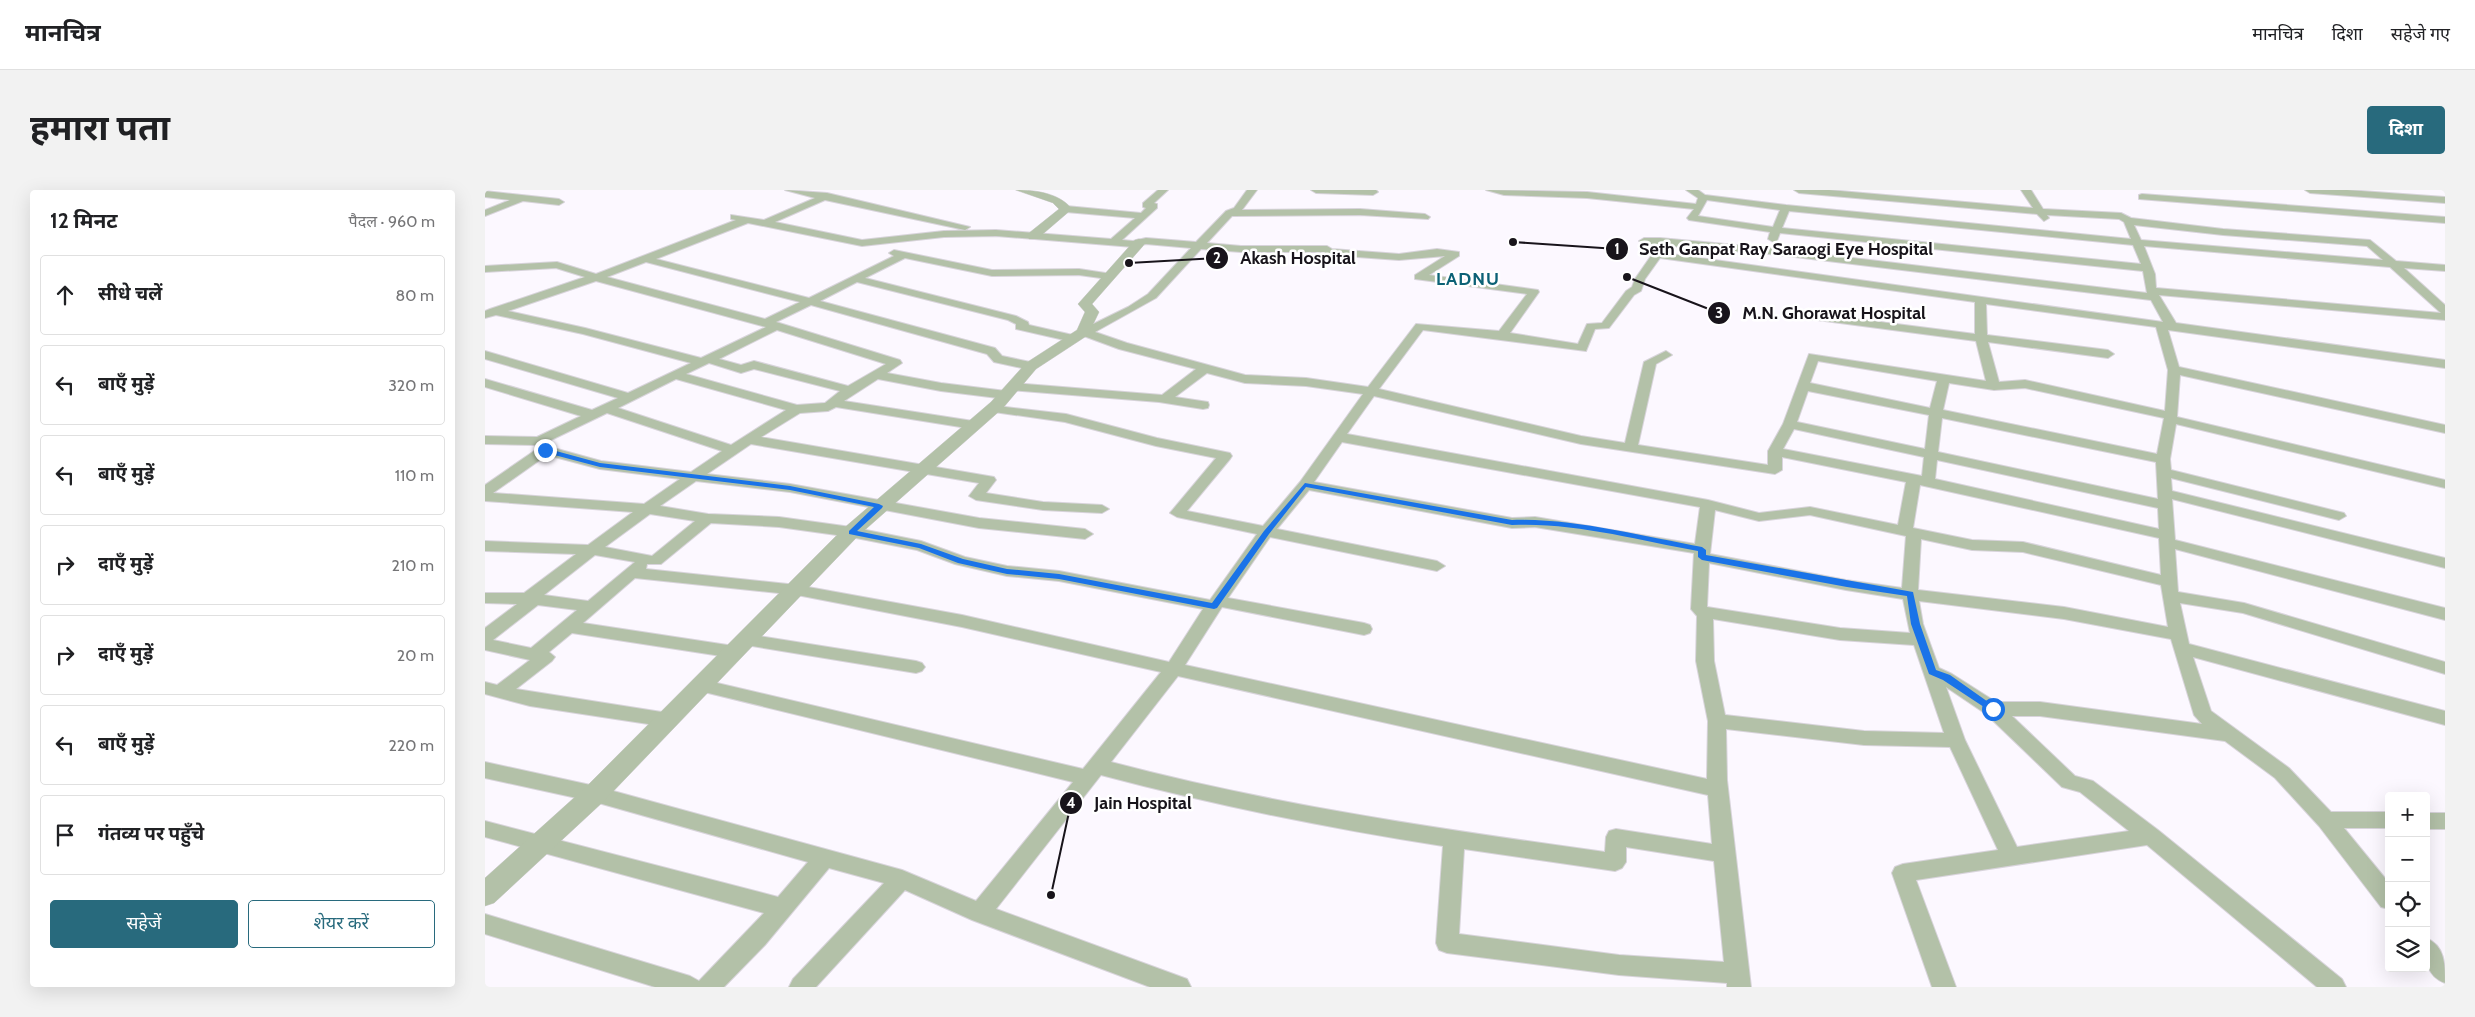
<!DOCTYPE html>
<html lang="hi">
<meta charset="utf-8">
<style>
:root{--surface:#fff;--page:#f2f2f2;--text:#202124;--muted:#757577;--line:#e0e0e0;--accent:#286a7d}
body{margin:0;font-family:Cabin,"Noto Sans Devanagari",sans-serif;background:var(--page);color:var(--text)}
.controls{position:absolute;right:15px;bottom:15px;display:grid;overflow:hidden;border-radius:5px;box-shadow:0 5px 20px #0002}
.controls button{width:45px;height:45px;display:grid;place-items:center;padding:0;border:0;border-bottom:1px solid var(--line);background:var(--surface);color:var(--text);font:25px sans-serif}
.stop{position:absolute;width:15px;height:15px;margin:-11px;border:4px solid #1a73e8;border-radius:50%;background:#fff}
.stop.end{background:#1a73e8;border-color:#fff;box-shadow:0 1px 5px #0008}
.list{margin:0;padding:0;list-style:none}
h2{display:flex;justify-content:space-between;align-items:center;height:65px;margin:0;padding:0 20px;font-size:21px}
h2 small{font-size:16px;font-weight:400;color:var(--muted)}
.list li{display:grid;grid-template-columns:32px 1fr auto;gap:15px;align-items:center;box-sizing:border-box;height:80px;margin:0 10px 10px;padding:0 10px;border:1px solid var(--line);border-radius:5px}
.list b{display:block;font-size:19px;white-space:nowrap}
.list em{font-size:16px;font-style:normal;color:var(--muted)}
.actions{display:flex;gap:10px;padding:15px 20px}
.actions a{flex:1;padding:11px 0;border:1px solid var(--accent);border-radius:5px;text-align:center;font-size:18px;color:var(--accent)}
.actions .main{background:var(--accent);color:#fff}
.icon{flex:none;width:28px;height:28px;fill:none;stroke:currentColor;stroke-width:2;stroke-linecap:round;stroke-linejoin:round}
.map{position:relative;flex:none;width:1960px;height:797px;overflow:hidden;border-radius:5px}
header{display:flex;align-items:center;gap:30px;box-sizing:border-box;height:70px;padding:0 25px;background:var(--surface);border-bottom:1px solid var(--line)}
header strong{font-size:24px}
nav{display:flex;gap:28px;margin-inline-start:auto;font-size:18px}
.intro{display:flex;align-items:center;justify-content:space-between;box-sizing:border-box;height:120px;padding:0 30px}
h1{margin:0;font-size:35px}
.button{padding:12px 22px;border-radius:5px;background:var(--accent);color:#fff;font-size:18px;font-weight:700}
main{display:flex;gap:30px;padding:0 30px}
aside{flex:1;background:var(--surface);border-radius:5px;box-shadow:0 5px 20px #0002}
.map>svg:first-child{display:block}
</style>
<header>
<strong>मानचित्र</strong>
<nav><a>मानचित्र</a><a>दिशा</a><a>सहेजे गए</a></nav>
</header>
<div class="intro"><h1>हमारा पता</h1><a class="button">दिशा</a></div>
<main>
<aside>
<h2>12 मिनट<small>पैदल · 960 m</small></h2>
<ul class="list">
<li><svg class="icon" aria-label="ahead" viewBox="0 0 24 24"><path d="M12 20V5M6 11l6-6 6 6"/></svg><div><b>सीधे चलें</b></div><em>80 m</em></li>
<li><svg class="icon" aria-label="left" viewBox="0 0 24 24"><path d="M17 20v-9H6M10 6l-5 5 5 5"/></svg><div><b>बाएँ मुड़ें</b></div><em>320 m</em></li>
<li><svg class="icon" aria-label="left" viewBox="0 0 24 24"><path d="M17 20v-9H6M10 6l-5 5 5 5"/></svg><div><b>बाएँ मुड़ें</b></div><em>110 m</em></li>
<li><svg class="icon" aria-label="right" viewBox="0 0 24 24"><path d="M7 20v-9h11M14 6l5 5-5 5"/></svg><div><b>दाएँ मुड़ें</b></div><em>210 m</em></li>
<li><svg class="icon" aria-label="right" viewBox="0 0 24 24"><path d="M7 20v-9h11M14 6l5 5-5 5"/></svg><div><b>दाएँ मुड़ें</b></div><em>20 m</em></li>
<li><svg class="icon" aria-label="left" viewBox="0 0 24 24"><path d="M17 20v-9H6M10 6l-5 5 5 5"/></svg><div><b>बाएँ मुड़ें</b></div><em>220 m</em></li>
<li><svg class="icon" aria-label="arrive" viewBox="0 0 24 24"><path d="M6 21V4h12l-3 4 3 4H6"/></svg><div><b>गंतव्य पर पहुँचे</b></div></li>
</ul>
<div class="actions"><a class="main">सहेजें</a><a>शेयर करें</a></div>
</aside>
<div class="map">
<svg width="1960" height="797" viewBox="0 0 1960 797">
<rect width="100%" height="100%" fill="#fcf8ff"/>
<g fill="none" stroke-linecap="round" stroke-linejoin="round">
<defs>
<g id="minor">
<path d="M300 0 342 3 485 37 480 40 340 10 290 32 377 50 459 41 511 40 626 49 650 28 581 22 576 19 581 16 656 23 661 18 658 17V13L673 0H683L669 13 672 14V18L637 50 648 51 661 48 711 52 741 21 749 18 762 0H772L757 20 875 19 940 24 945 27 943 29 875 25 747 26 722 53 756 56H842L847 59 914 64 952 59 974 62V66L944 85 1053 100 1054 102 1025 143 1093 154 1102 134 1117 133 1141 101 1147 97 1150 89 1168 63 1172 62 1678 132 1666 110 1284 64 1159 54 1154 51 1159 48H1175L1284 58 1662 103 1658 81 1295 43 1292 51 1288 52 1283 49 1285 42 1204 30 1202 28 1209 19 1102 8 1019 5 1001 0 1102 2 1211 14 1213 8 1201 0H1213L1220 5 1301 15 1646 49 1639 32 1634 29 1562 25 1564 28 1559 31 1552 24 1314 3 1309 0H1344L1548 18 1536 0H1546L1558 19 1636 23 1646 28 1738 39 1885 50 1911 71 1960 75V81L1919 78 1960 115V130L1674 105 1691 133 1960 170V178L1683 140 1694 177 1960 235V243L1695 185 1692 227 1960 290V298L1691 234 1685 269 1686 280 1859 323 1861 326 1854 330 1686 288 1687 301 1960 368V378L1687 309 1690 350 1960 418V430L1690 359 1693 402 1759 413 1960 472V484L1758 423 1695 413 1704 454 1960 521V535L1708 467 1726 521 1804 578 1846 622H1904V638H1859L1904 693V719L1896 717 1834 636 1790 588 1740 551 1555 526H1527L1590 586 1608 591 1673 640 1857 789 1861 797H1832L1662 655 1431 690 1471 797H1447L1407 683 1410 677 1418 674 1513 660 1465 557 1379 555 1241 539 1242 590 1266 797H1242V793L1134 785 962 763 954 760 951 753 958 656C843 638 729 615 616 585L511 719 702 789 706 797H665L487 730 420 700 331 797H304L308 789 399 693 344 678 280 755 239 797H170L0 744V724L205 786 214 791 279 723 0 647V631L293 707 323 672 110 612 0 588V572L110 596 417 680 491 711 588 592 215 501 209 500 206 495 209 490 215 489 598 579 676 482 477 437 312 405 150 388 98 433 249 456 255 458 258 462 255 466 249 468 87 443 64 462 70 467 67 471 31 499 183 523 190 525 192 530 190 535 183 537 45 516 0 504V492L12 495 45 470 0 460V438L32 414 0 413V403H39L91 364 0 361V351L103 355 148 322 0 311V295L52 259 50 255 0 254V246L52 247 96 226 0 197V189L107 220 133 208 0 169V161L143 203 206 173 98 144 11 125 0 128V121L5 119 100 87 71 78 0 82V76L72 72 111 84 251 30 246 29V25L279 30 330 8ZM1222 10 1295 20 1288 37 1213 26ZM1304 21 1648 55 1656 74 1297 38ZM263 33 377 56 459 47 511 46 648 57 661 54 706 58 663 104 643 117 592 142 596 145 634 159 711 179 677 205 529 193 525 194 523 197 525 200 674 212 718 219 723 218 724 215 723 212 690 207 722 183 760 193 821 196 878 204 815 292 778 336 702 321 745 269 747 266 745 263 672 248 581 224 504 215 502 218 509 222 580 232 671 256 731 268 685 323 692 327 772 344 725 410 574 381 522 376 480 367 436 351 366 337 294 327 223 324 175 316 211 291 305 302 494 338 600 349 608 344 600 339 494 328 305 294 222 284 266 254 494 293 484 306 491 310 558 320 617 323 624 319 617 315 558 312 501 303 511 290 509 287 276 247 315 223 343 221 351 217 488 239 495 235 488 231 359 211 393 189 456 201 521 209 527 205 521 201 456 193 402 183 417 173 415 170 291 132 326 115 502 164 509 172 546 180 552 176 550 173 517 166 510 158 335 111 372 92 523 130 531 134V139L588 152 594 148 592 146 544 135 543 132 531 126 380 88 420 68 507 86 594 85 623 89 627 88V84L594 79 507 80 409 60 404 63 409 66 324 108 171 69ZM1649 35 1738 45 1882 56 1898 70 1656 50ZM1659 56 1905 77 1956 123 1671 98 1670 84ZM716 59 756 62H839L844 65 914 70 960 66 930 85V89L1042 104 1014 141 931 134 883 197 821 188 760 185 642 153 610 142 671 108ZM1175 68 1490 112V144L1317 122 1311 125 1317 128 1491 151 1501 191 1324 164 1298 234 1283 261V275L1153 255 1171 174 1187 165 1181 161 1159 172 1140 253 1096 246 894 199 938 140 1101 161 1110 139 1124 138 1149 105 1156 101 1160 89ZM161 72 315 112 280 129 122 87ZM111 91 281 137 216 168 100 138 23 121ZM1501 114 1671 137 1683 180 1680 221 1540 190 1514 192 1503 152 1623 168 1629 164 1623 160 1502 145ZM292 140 401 174 363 196 269 171 256 175 234 169ZM1333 171 1452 191 1445 218 1325 193ZM224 173 256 183 269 179 355 201 340 213 312 215 201 184ZM191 189 301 220 246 255 133 218ZM1464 193 1509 200 1540 198 1679 228 1672 264 1458 220ZM1323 201 1444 225 1440 259 1312 232ZM889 206 1096 254 1290 284 1297 280V267L1421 292 1413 335 1325 317 1274 323 1223 310 862 244ZM122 223 237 261 206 282 116 271 65 257 62 252ZM1457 228 1671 272 1673 309 1453 262ZM1309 239 1439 267 1437 286 1298 259ZM857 252 1215 317 1210 354 1050 327 1027 328 829 292ZM62 265 115 279 195 289 159 314 8 303ZM1452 270 1673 318 1674 339 1450 289ZM1435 295 1674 348 1676 385 1538 352 1487 350 1428 338ZM824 300 1027 338 1050 337 1209 363 1206 419 1212 426 1211 471 1223 531 1222 589 700 475 737 417 879 445 885 443 887 439 885 435 879 433 743 408 785 347 952 381 960 376 952 371 792 339ZM1230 320 1274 331 1325 325 1421 346 1417 398 1361 390 1225 364ZM165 324 210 331 167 366 120 357ZM226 333 294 337 366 347 432 360 470 374 522 386 574 391 718 419 684 472 477 425 312 395 161 379 162 374H176ZM1436 349 1487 360 1538 362 1676 395 1683 437 1579 417 1433 400ZM110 365 150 372 103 411 59 405ZM1224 373 1361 400 1418 409 1425 443 1355 438 1222 417ZM1434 411 1579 429 1686 449 1709 525 1717 534 1555 512H1511L1467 484 1454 478 1438 434ZM53 415 92 420 46 458 8 450ZM1228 429 1355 450 1429 455 1459 543 1379 541 1240 525 1229 471ZM693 486 1223 605 1227 654 1131 639 1124 641 1121 647 1120 662C954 639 788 615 626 572ZM1461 497 1501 524 1577 597 1595 602 1644 641 1532 657 1480 550ZM1141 657 1229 671 1239 772 1134 765 974 744 979 659 1130 681 1137 678 1141 672Z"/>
<path d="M826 0H891L893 2 888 5 831 3Z"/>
<path d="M1820 0H1862L1960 7V13L1825 3Z"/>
<path d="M0 1 74 9 79 12 74 15 38 11 0 26V20L25 10 0 7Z"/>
<path d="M1657 4 1960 27V33L1654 9V5Z"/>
<path d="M261 444 431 471 437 473 440 477 437 481 431 483 255 454 252 450 255 446Z"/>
<rect x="1941" y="623" width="19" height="16"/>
<path d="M1941 748C1960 756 1960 774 1960 793 1939 785 1941 767 1941 748Z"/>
</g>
<g id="tertiary">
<path d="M531 0C551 0 574 3 587 19L552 49H544L542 46 544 43 574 19 568 13Z"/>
<path d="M654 49 658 50 660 53 658 56 607 114 614 122 603 145 551 179 518 218 373 346 119 611 9 713 0 716V688L101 597 359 338 506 212 541 173 592 140 600 122 593 114 650 50Z"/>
</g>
</defs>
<use href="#minor" stroke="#d8d4db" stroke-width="2"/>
<use href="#tertiary" stroke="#d8d4db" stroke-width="1"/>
<use href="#minor" fill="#b3c1a8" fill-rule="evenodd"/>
<use href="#tertiary" fill="#b3c1a8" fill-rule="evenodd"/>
</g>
<path fill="#1a73e8" d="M60 258 115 273 305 296 394 314 398 316 397 318 372 341 436 354 478 369 522 379 574 384 727 413 779 341 820 293 1027 330C1088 328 1156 346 1217 357L1221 360V365L1428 402 1435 434 1451 480 1465 485 1513 519 1512 521H1505L1458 490 1444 484 1426 434 1422 406 1362 397 1217 370 1213 367V361C1153 350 1088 332 1027 335L821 297 784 344 732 418 729 419 574 389 522 384 473 373 434 358 364 344V341L389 317 305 300 115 277 58 262Z"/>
<g text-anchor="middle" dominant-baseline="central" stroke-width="5" stroke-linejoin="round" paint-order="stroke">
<g font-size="18" font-weight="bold" letter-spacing="1" fill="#0c6276" stroke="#fff">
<text x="983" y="89">LADNU</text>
</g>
</g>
<path fill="none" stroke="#18141b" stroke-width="2" d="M1028 52L1132 59M644 73L732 68M1142 87L1234 123M566 705L586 613"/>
<g fill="#18141b" stroke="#fff" stroke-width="2">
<circle cx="1028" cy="52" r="5"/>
<circle cx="644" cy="73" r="5"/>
<circle cx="1142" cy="87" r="5"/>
<circle cx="566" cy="705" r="5"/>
<circle cx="1132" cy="59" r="12"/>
<circle cx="732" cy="68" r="12"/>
<circle cx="1234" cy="123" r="12"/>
<circle cx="586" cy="613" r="12"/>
</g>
<g font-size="15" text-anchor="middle" font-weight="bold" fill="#fff">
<text x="1132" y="64">1</text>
<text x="732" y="73">2</text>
<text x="1234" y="128">3</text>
<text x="586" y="618">4</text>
</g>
<g font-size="18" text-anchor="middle" font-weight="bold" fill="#18141b" stroke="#fff" stroke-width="5" stroke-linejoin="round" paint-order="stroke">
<text x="1301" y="65">Seth Ganpat Ray Saraogi Eye Hospital</text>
<text x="813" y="74">Akash Hospital</text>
<text x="1349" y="129">M.N. Ghorawat Hospital</text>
<text x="658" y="619">Jain Hospital</text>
</g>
</svg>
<div class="controls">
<button>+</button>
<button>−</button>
<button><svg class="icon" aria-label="locate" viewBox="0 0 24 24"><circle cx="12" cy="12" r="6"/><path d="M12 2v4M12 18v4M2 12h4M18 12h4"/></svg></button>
<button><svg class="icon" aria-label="layers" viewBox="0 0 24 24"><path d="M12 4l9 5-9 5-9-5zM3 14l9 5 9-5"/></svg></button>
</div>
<div class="stop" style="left:1508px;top:519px"></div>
<div class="stop end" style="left:60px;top:260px"></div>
</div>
</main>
